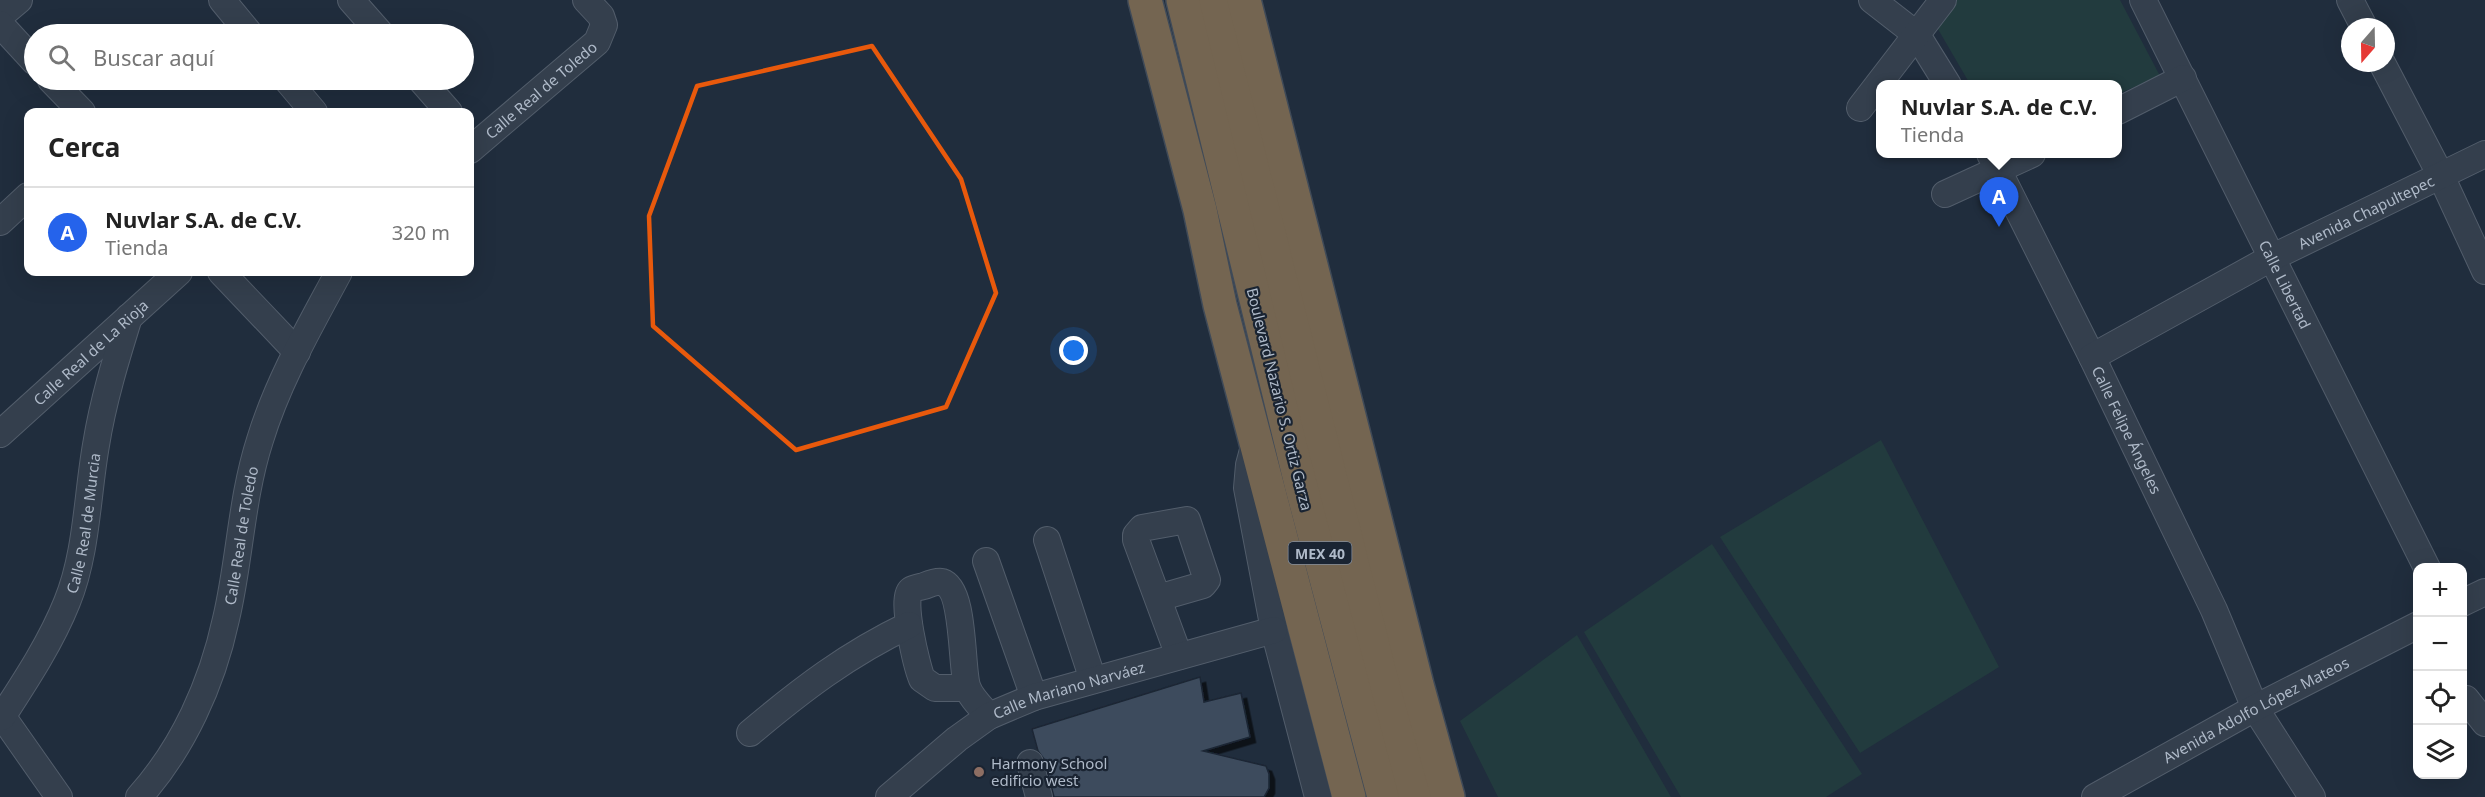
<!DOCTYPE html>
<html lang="es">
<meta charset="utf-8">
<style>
:root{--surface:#fff;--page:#f2f2f2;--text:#222;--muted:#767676;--line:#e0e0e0;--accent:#2563eb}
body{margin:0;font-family:"Noto Sans",sans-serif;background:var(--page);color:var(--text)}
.controls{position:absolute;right:18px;bottom:18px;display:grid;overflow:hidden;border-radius:12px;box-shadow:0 6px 24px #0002}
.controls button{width:54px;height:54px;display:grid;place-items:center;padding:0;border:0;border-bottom:2px solid var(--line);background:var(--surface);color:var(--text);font:30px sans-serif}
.compass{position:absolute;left:2341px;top:18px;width:54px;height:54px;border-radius:50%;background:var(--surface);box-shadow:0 6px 24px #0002;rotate:200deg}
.you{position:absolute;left:1074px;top:351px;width:21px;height:21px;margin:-15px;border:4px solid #fff;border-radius:50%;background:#1a73e8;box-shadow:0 0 0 9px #1a73e833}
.badge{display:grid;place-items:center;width:39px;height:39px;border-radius:50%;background:var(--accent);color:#fff;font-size:20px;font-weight:700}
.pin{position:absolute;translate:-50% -50px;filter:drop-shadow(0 2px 3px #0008)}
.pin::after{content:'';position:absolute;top:32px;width:21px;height:18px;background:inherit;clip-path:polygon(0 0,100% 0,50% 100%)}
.popup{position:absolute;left:1876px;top:80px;width:246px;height:78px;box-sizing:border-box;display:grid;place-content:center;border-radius:12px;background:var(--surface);filter:drop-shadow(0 2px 4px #0005);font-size:20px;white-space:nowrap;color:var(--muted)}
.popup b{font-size:22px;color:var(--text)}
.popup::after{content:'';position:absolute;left:50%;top:100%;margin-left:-12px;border:12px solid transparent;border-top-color:var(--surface)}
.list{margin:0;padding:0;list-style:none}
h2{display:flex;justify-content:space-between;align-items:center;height:78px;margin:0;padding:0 24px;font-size:26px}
h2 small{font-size:20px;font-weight:400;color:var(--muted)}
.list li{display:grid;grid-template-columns:39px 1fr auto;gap:18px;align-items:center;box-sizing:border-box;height:90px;padding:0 24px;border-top:2px solid var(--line)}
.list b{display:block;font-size:22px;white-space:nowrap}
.list p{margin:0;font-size:20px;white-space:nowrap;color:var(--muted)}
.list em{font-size:20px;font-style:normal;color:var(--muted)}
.icon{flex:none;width:33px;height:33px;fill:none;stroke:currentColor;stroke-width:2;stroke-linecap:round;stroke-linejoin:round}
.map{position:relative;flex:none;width:2485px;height:797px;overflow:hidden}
.search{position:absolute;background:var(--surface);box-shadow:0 6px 24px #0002;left:24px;top:24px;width:450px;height:66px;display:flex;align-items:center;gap:15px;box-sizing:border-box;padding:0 21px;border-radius:33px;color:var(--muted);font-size:22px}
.panel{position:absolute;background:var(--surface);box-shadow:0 6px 24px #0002;left:24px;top:108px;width:450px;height:168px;border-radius:12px}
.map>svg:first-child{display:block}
</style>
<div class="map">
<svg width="2485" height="797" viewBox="0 0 2485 797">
<defs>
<filter id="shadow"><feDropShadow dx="5.5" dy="5.5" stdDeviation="0" flood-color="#0009"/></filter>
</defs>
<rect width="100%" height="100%" fill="#202d3d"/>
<g fill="#223b3e">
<path d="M1953 0H2120L2160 76 2118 94V85L1970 84 1935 24Z"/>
<path d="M1881 440 1999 667 1860 753 1720 537Z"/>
<path d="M1712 544 1862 774 1826 797H1681L1584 632Z"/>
<path d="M1577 635 1671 797H1498L1460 721Z"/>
</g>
<path fill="#3c4b5d" stroke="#1c2634" stroke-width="1.5" filter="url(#shadow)" d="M1200 677 1204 702 1241 693 1250 737 1203 751 1266 766 1269 774V788L1264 797H1054L1044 759 1038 751 1032 729Z"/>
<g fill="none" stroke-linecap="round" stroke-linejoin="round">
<defs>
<g id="minor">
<path d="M222 0 250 34"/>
<path d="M351 0 381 34"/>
<path d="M1872 0 1917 35 1948 85"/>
<path id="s1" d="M2143 0 2427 568"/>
<path d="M2350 0 2364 27"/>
<path d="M0 16 19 0"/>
<path d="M0 24 34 61"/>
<path d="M2382 63 2441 176 2485 271"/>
<path d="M51 80 82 112"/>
<path d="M287 80 314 112"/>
<path d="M421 80 449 112"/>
<path d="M1860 108 1943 0"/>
<path d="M2118 111 2183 78"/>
<path id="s2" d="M470 150 597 42 604 25 601 16 586 0"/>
<path id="s3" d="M1990 154 2092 357 2214 610 2255 708 2312 797"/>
<path d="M1945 194 2032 154"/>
<path d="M0 222 28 196"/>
<path d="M221 272 297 352"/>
<path id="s4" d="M2092 357 2271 258 2485 154"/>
<path id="s5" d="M0 434 179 272"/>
<path d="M1256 439 1249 465 1247 488 1274 630 1318 797"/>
<path d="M1047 540 1093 680"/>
<path d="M986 561 1034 697"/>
<path d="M1158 598 1203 585 1207 580 1187 520 1142 528 1136 535V540L1179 656"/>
<path d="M2462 603 2485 592"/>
<path d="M967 688H935L922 679C917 667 900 597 911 590 914 588 920 587 924 586 929 584 936 581 942 582 965 589 961 666 967 686 970 697 982 708 989 716"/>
<path d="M2466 699 2485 723"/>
<path d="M0 713 59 797"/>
<path id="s6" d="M2 717C26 680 51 642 67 602 87 553 87 496 96 445 103 401 116 359 129 317"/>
<path d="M750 733C801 690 848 654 909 625"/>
<path d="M1030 763 1039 797"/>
<path id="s7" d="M139 797C183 748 212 684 226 619 240 560 241 499 260 440 278 381 310 326 339 272"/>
<path id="s8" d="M889 797 957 739 989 716 1034 697 1274 630"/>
<path id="s9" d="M2095 797 2255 708 2418 625"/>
</g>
<g id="highway">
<path d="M1145 0 1200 210 1220 305 1349 797"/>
<path d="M1183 0 1301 484 1384 797"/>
<path d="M1216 0 1321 433 1416 797"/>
<path d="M1244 0 1417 685 1448 797"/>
</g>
</defs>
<use href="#minor" stroke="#525d6b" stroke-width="28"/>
<use href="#highway" stroke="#3f4a58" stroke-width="36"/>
<use href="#minor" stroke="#343f4d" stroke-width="26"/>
<use href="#highway" stroke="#746551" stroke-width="33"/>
</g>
<path fill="none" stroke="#e8590c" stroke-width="4.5" stroke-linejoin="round" d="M872 46 961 179 996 293 946 407 796 450 653 326 649 216 697 86Z"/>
<circle fill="#8d6e63" stroke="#1a2432" stroke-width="2" cx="979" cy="772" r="6"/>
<g text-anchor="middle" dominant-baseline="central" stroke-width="4.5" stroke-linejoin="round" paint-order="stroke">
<rect fill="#1a2432" stroke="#828d9c" stroke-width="1.5" x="1288.5" y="542" width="63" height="22" rx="4.5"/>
<g font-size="14" font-weight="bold" fill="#afbac9">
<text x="1320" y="553">MEX 40</text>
</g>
<g font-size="15" fill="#afbac9" stroke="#1a2432">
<text stroke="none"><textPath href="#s2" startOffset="93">Calle Real de Toledo</textPath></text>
<text stroke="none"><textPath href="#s4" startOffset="310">Avenida Chapultepec</textPath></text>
<text stroke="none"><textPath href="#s1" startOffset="318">Calle Libertad</textPath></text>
<text stroke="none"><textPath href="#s5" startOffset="122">Calle Real de La Rioja</textPath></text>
<text transform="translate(1280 399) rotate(76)">Boulevard Nazario S. Ortiz Garza</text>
<text stroke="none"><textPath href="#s3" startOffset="308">Calle Felipe Ángeles</textPath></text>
<text stroke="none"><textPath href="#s6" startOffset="213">Calle Real de Murcia</textPath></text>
<text stroke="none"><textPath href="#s7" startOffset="285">Calle Real de Toledo</textPath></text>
<text stroke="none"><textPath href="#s8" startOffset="213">Calle Mariano Narváez</textPath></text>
<text stroke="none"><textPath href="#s9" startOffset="183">Avenida Adolfo López Mateos</textPath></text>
</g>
<g font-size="15" fill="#afbac9" stroke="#1a2432" text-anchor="start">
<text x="991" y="763">Harmony School<tspan x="991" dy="17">edificio west</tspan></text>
</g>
</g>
</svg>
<div class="controls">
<button>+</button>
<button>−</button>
<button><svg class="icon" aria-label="locate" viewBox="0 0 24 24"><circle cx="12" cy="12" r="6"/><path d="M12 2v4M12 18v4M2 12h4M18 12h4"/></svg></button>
<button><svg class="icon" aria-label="layers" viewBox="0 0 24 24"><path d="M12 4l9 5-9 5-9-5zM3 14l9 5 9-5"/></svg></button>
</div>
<svg class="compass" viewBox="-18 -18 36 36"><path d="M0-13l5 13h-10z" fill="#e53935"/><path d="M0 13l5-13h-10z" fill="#767676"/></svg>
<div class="you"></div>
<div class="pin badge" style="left:1999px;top:227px">A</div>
<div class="popup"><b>Nuvlar S.A. de C.V.</b>Tienda</div>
<div class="search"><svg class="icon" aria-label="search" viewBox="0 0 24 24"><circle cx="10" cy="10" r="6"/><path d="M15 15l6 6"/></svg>Buscar aquí</div>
<section class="panel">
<h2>Cerca<small></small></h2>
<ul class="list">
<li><span class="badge">A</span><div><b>Nuvlar S.A. de C.V.</b><p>Tienda</p></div><em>320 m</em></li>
</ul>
</section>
</div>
